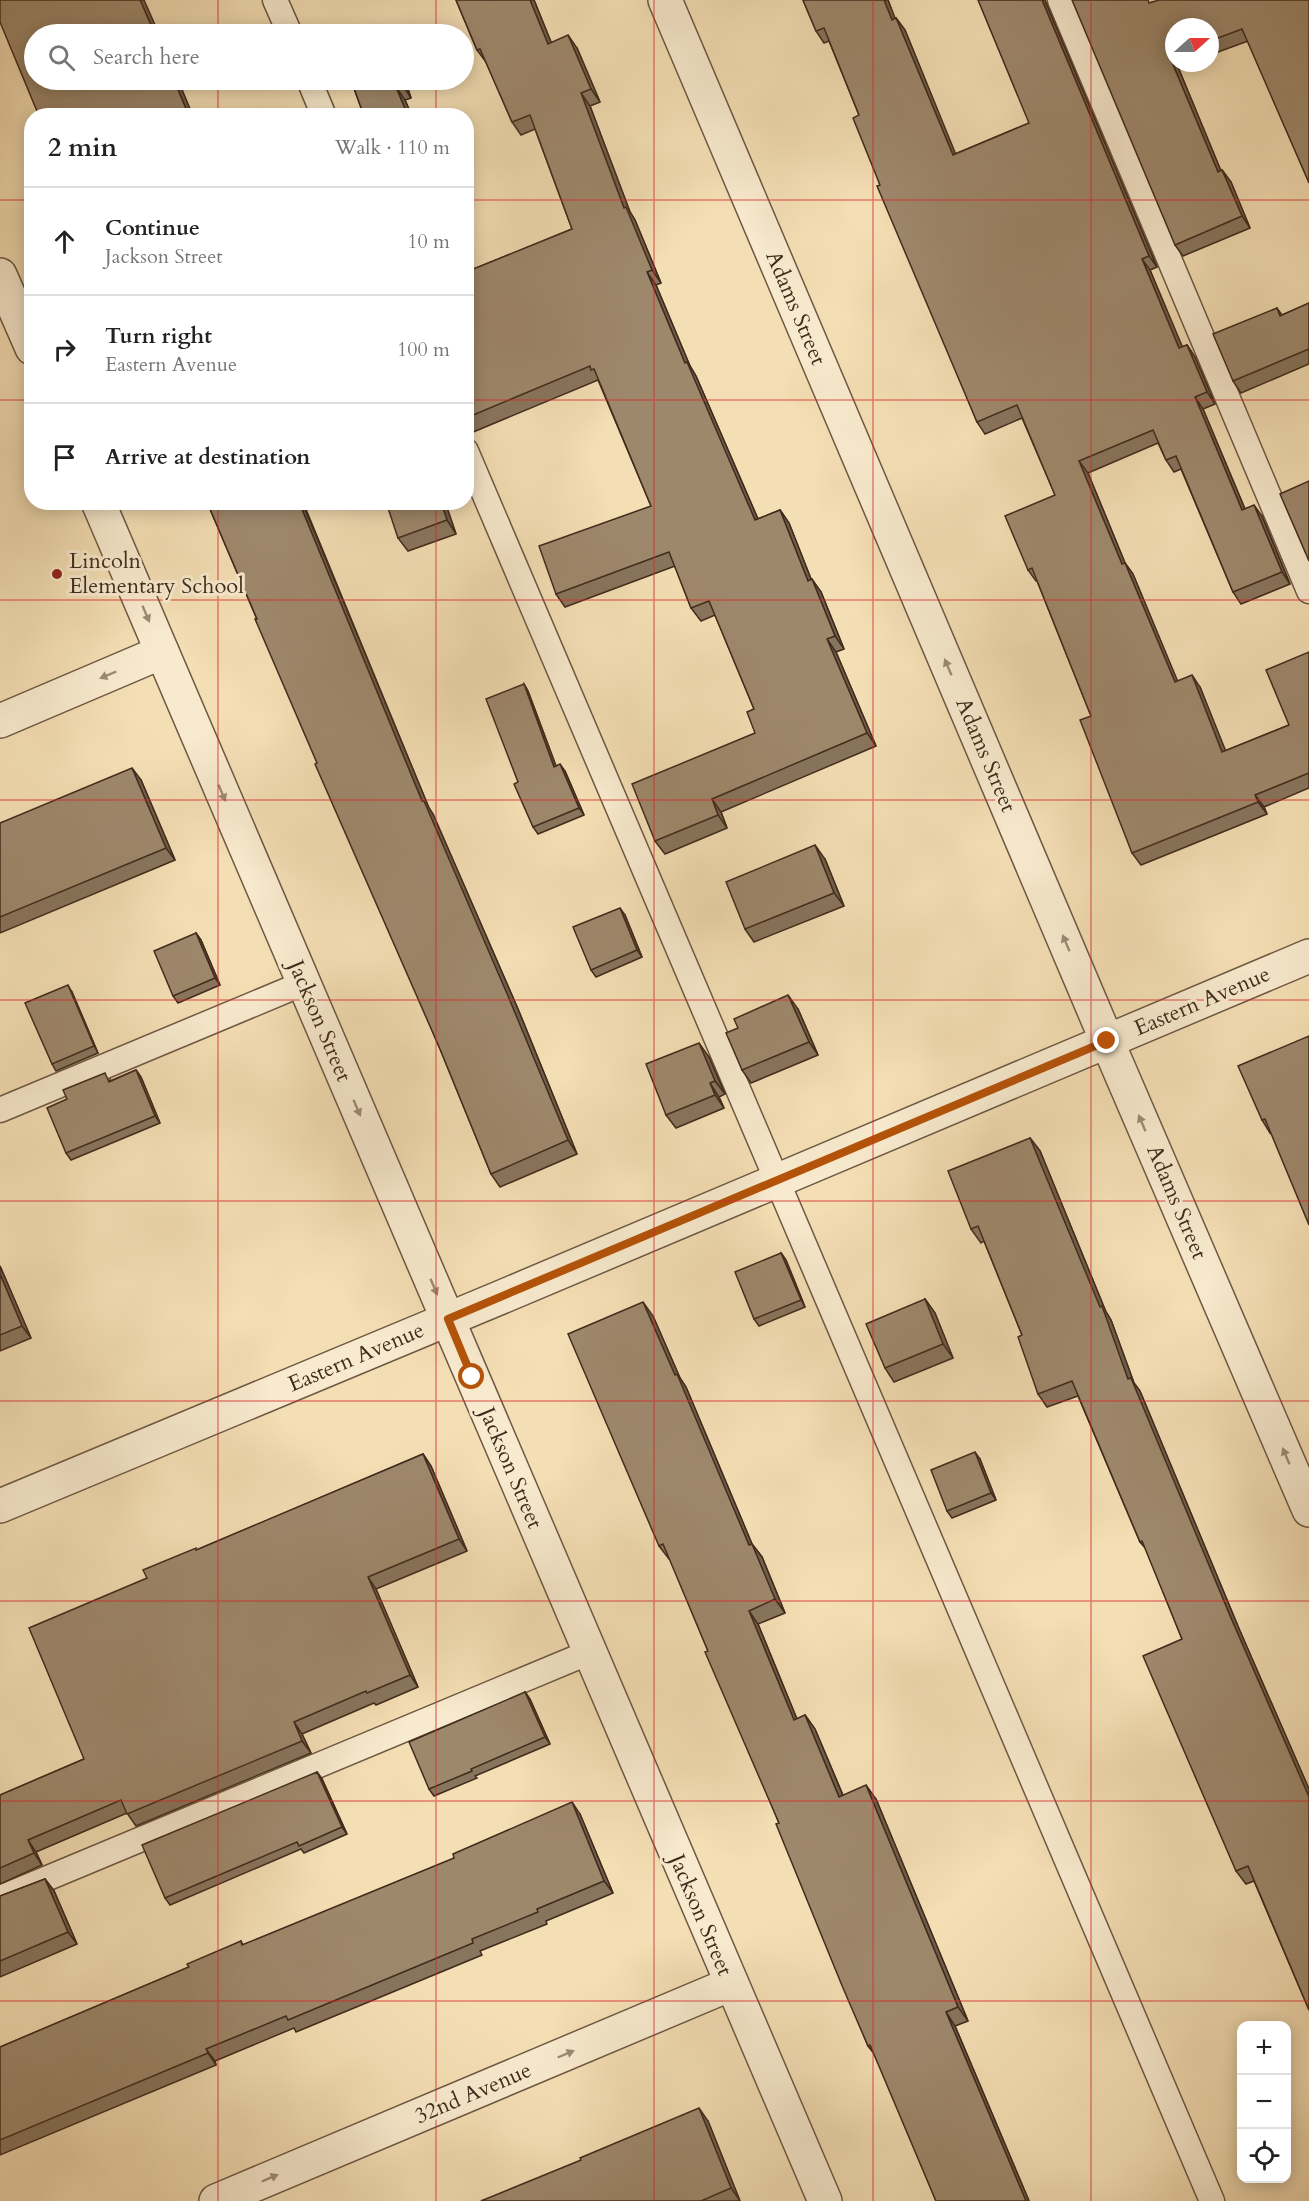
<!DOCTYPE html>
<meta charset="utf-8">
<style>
:root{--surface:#fff;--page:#f2f2f2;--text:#222;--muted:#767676;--line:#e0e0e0}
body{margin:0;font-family:Cardo,serif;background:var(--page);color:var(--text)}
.controls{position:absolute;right:18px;bottom:18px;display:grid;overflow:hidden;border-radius:12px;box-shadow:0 3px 15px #0003}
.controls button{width:54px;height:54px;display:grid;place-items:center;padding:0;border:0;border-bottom:2px solid var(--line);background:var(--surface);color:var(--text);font:30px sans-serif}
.compass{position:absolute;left:1165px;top:18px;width:54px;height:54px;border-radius:50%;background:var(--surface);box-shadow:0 3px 15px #0003;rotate:69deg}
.stop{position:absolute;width:18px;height:18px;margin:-14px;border:4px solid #b45309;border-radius:50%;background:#fff}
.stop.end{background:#b45309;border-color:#fff;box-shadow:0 2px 6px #0008}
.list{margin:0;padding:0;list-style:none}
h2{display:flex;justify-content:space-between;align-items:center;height:78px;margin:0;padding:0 24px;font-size:26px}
h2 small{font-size:20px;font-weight:400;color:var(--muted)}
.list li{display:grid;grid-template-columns:39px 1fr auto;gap:18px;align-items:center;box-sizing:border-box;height:108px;padding:0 24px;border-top:2px solid var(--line)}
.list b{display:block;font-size:22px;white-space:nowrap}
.list p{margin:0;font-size:20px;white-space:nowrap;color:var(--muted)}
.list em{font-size:20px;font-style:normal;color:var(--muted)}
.icon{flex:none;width:33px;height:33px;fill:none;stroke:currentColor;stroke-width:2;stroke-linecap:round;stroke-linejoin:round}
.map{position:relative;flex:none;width:1309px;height:2201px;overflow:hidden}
.search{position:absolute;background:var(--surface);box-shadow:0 3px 15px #0003;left:24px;top:24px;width:450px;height:66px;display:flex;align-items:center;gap:15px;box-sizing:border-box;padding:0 21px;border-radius:33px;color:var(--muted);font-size:22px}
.panel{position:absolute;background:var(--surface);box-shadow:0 3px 15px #0003;left:24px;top:108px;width:450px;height:402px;border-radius:24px}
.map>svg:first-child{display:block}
</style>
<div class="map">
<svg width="1309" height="2201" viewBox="0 0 1309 2201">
<rect width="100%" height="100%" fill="#f4deb4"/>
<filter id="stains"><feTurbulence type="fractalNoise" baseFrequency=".00333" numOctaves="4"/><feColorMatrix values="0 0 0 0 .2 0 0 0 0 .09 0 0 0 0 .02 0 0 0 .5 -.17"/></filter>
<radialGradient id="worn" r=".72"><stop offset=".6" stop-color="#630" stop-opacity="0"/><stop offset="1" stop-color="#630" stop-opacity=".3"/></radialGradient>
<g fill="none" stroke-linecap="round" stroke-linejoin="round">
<defs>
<g id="lane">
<path d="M275 0 290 34"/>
<path d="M1060 0 1309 591"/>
<path d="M309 80 324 116"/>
<path d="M466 451 1212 2201"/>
<path d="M0 1110 304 983"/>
<path d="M0 1898 590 1652"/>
</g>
<g id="street">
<path d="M665 0 1107 1041 1309 1510"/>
<path d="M0 275 32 348"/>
<path d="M98 502 825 2201"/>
<path d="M0 721 162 652"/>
<path d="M0 1506 504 1296 1309 956"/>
<path d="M216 2201 731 1984"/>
</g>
</defs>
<use href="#lane" stroke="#6e5843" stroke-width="27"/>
<use href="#street" stroke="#6e5843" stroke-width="36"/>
<use href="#lane" stroke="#f8eace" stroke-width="24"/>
<use href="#street" stroke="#f8eace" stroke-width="33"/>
</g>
<g fill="#88755d" stroke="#412b1d" stroke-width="1.5">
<path d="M456 0H534L551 42 577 48 600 102 590 106 630 212 635 220 661 283 656 285 690 366 696 376 758 519 780 510 789 523 811 579 821 592 844 649 836 652 876 746 721 812 727 828 665 854 655 841 755 733 754 709 715 615 701 621 691 608 675 566 565 607 556 594 651 506 598 380 466 435V272L572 229 535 129 521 135 512 122 486 62 477 50Z"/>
<path d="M803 0H888L895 19 896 18 905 30 955 154 1029 123 1042 0H1045L1046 3 1157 267 1150 270 1182 347 1187 345 1195 357 1215 404 1203 409 1245 509 1262 516 1290 584 1241 604 1233 592 1181 469 1174 472 1166 460 1158 443 1088 473 1125 563 1133 574 1177 681 1200 687 1225 751 1289 725 1309 652V788L1264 807 1267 814 1141 865 1132 853 1091 716 1037 581H1036L1028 570 1055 495 1022 418 985 434 977 422 880 185 859 115 829 41 824 43 816 31Z"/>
<path d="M1309 0 1248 41 1210 55V27H1174V63H1189L1178 67 1221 171 1222 170 1231 182 1250 228 1183 256 1175 245 1152 2Z"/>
<path d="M351 80H405L411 98 405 100 412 116H364Z"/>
<path d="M1309 303V364L1241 393 1233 381 1277 308 1282 315Z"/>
<path d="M207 502H303L429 808 433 814 518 1009 577 1154 500 1187 491 1174 440 1049Z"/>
<path d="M445 502 456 534 408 551 398 538Z"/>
<path d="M524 684 528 691 556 766 565 771 584 815 538 834 533 827 518 782Z"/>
<path d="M141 780 175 860 0 933V823Z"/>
<path d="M825 859 844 906 754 942 745 929Z"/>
<path d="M625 915 642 957 596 977 591 970Z"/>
<path d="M196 933 201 940 220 985 178 1003 173 996Z"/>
<path d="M72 992 98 1053 56 1071 52 1064Z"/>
<path d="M798 1009 818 1055 751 1083 742 1070 738 1028Z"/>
<path d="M1309 1036 1270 1133 1262 1120Z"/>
<path d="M709 1057 725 1094 719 1097 724 1108 676 1128 666 1115Z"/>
<path d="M136 1070 141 1077 160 1123 71 1160 66 1153 110 1080V1081Z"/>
<path d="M1030 1138 1040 1151 1106 1312 1111 1320 1134 1383 1140 1391 1240 1631 1309 1789V2010L1254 1881 1246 1884 1236 1871 1182 1639 1146 1549 1140 1542 1078 1396 1047 1407 1038 1394 1022 1335 984 1241 981 1243 971 1229Z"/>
<path d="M781 1253 786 1260 805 1307 759 1326 754 1319Z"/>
<path d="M0 1266 31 1338 0 1351Z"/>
<path d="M925 1299 935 1313 953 1358 894 1382 885 1368Z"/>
<path d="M653 1316 680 1378 686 1387 752 1544 762 1557 785 1613 758 1624 797 1719 805 1715 815 1729 843 1795 876 1799 968 2021 955 2026 1029 2201H936L875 2055 868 2046 779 1823 670 1559H669L659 1546Z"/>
<path d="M423 1454 431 1466 467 1551 376 1589 418 1687 376 1705 374 1703 302 1734 311 1753 136 1826 127 1813 36 1852 42 1865 0 1884V1795L84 1759 147 1578 197 1550Z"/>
<path d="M980 1459 996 1500 952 1518 947 1511Z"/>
<path d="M525 1692 530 1699 550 1744 475 1776 477 1778 434 1796 429 1789Z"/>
<path d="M317 1772 322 1779 347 1834 304 1853 301 1849 170 1905 165 1898Z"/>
<path d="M580 1814 613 1893 546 1921 547 1924 480 1951 482 1955 296 2032 294 2028 215 2061 216 2065 0 2155V2047L189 1967 241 1941 243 1945Z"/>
<path d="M45 1879 54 1891 77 1944 0 1977V1896Z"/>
<path d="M708 2121 740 2201H481Z"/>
</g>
<g fill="#6f5f4c" stroke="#412b1d" stroke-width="1.5">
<path d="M140 0H144L159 34H155Z"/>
<path d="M530 0H534L557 57 548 44Z"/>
<path d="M884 0H888L900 31 892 20Z"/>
<path d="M1042 0H1045L1046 3 1157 267 1149 256Z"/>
<path d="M896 18 905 30 961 167 953 155Z"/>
<path d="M568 35 577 48 600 102 591 89Z"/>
<path d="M1169 55 1178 67 1226 183 1218 172Z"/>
<path d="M174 80H178L193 116H189Z"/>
<path d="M400 80H405L411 98 402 84Z"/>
<path d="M396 87 405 100 412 116H408Z"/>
<path d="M581 93 590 106 630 212 635 220 661 283 652 270 624 208Z"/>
<path d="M1222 170 1231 182 1250 228 1242 216Z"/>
<path d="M1142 259 1150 270 1188 360 1179 348Z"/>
<path d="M647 272 656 285 690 366 696 376 764 533 755 520 685 363Z"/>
<path d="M1187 345 1195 357 1215 404 1207 392Z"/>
<path d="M1195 397 1203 409 1250 521 1242 510Z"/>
<path d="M1079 461 1088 473 1130 575 1122 564Z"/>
<path d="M299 502H303L304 507 429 808 433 814 518 1009 577 1154 568 1140 422 801Z"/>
<path d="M441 502H445L456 534 447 520Z"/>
<path d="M1254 505 1262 516 1290 584 1282 572Z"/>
<path d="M780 510 789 523 817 594 808 581Z"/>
<path d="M1125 563 1133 574 1183 694 1175 682Z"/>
<path d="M812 579 821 592 844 649 835 636Z"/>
<path d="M827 639 836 652 876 746 867 733Z"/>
<path d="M1192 675 1200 687 1231 764 1222 752Z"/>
<path d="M524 684 528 691 559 774 554 767Z"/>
<path d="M560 764 565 771 584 815 579 808Z"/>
<path d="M132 768 141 780 175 860 166 848Z"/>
<path d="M1255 795 1264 807 1267 814 1258 802Z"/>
<path d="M712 799 721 812 727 828 718 815Z"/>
<path d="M815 845 825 859 844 906 834 893Z"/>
<path d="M620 908 625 915 642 957 637 950Z"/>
<path d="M196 933 201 940 220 985 215 978Z"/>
<path d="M68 985 72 992 98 1053 94 1046Z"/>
<path d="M788 995 798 1009 818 1055 809 1042Z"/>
<path d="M699 1043 709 1057 725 1094 715 1081Z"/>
<path d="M136 1070 141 1077 160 1123 155 1116Z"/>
<path d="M710 1083 719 1097 724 1108 715 1095Z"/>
<path d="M1030 1138 1040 1151 1106 1312 1111 1320 1134 1383 1140 1391 1240 1631 1309 1789V1797L1231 1618 1128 1379Z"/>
<path d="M781 1253 786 1260 805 1307 801 1300Z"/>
<path d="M0 1266 31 1338 22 1326 0 1274Z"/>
<path d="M925 1299 935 1313 953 1358 943 1344Z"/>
<path d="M643 1302 653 1316 680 1378 686 1387 752 1544 762 1557 785 1613 775 1599 749 1545Z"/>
<path d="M975 1452 980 1459 996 1500 991 1493Z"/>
<path d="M423 1454 431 1466 467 1551 459 1539Z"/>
<path d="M368 1577 376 1589 418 1687 410 1675Z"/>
<path d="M749 1611 758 1624 803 1734 794 1720Z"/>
<path d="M525 1692 530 1699 550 1744 545 1737Z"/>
<path d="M805 1715 815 1729 849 1810 839 1797Z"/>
<path d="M294 1722 302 1734 311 1753 302 1741Z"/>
<path d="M317 1772 322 1779 347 1834 342 1827Z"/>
<path d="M866 1785 876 1799 968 2021 958 2007Z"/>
<path d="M572 1802 580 1814 613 1893 604 1881Z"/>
<path d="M28 1840 36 1852 42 1865 34 1853Z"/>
<path d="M45 1879 54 1891 77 1944 68 1932Z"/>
<path d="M946 2012 955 2026 1029 2201H1026Z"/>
<path d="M206 2049 215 2061 216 2065 208 2053Z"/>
<path d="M699 2108 708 2121 740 2201 731 2188Z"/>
</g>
<g fill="#9e886c" stroke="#412b1d" stroke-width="1.5">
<path d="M0 0H140L155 34H34V80H174L189 116H39L0 22Z"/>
<path d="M456 0H530L548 44 568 35 591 89 581 93 624 208 626 207 652 270 647 272 685 363 687 362 755 520 780 510 808 581 812 579 835 636 827 639 867 733 712 799 718 815 655 841 632 784 755 733 747 712 754 709 709 601 691 608 669 552 556 594 539 546 651 506 594 369 591 370 590 366 466 418V272L572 229 530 115 512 122 480 49 477 50Z"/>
<path d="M803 0H884L892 20 896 18 953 155 1029 123 978 0H1042L1149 256 1142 259 1179 348 1187 345 1207 392 1195 397 1242 510 1254 505 1282 572 1233 592 1176 456 1166 460 1153 430 1079 461 1122 564 1125 563 1175 682 1192 675 1222 752 1289 725 1266 670 1309 652V773L1255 795 1258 802 1132 853 1080 720 1091 716 1032 568 1028 570 1005 516 1055 495 1017 405 977 422 877 186 880 185 853 118 859 115 824 28 816 31Z"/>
<path d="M1072 0H1148L1149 3 1159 0H1309V183L1242 29 1210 41V27H1174V54L1169 55 1218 172 1222 170 1242 216 1175 245Z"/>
<path d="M382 29 384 34H368Z"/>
<path d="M351 80H400L402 84 396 87 408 116H364Z"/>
<path d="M1309 303V349L1233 381 1213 334 1277 308 1280 316Z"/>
<path d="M1309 481V561L1280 494Z"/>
<path d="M207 502H299L422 801H424L508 996 568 1140 491 1174 440 1049 315 764 317 763 255 619H257Z"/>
<path d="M386 502H441L447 520 398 538Z"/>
<path d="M524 684 554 767 560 764 579 808 533 827 514 784 518 782 486 699Z"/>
<path d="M132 768 166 848 0 917V823Z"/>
<path d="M815 845 834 893 745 929 726 882Z"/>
<path d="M620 908 637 950 591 970 573 927Z"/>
<path d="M196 933 215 978 173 996 154 951Z"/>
<path d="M68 985 94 1046 52 1064 25 1003Z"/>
<path d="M788 995 809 1042 742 1070 726 1033 738 1028 734 1019Z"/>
<path d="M1309 1036V1225L1265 1119 1262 1120 1238 1066Z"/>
<path d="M699 1043 715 1081 710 1083 715 1095 666 1115 646 1064Z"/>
<path d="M136 1070 155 1116 66 1153 47 1108 67 1099 63 1090 105 1073 109 1082Z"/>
<path d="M1030 1138 1100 1307 1102 1306 1128 1379 1131 1378 1231 1618 1309 1797V2010L1248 1866 1236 1871 1143 1656 1182 1639 1142 1541 1140 1542 1072 1381 1038 1394 1018 1337 1022 1335 978 1226 971 1229 948 1171Z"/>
<path d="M781 1253 801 1300 754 1319 735 1272Z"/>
<path d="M0 1274 22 1326 0 1335Z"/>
<path d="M925 1299 943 1344 885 1368 866 1324Z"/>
<path d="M643 1302 675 1375 677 1374 749 1545 752 1544 775 1599 749 1611 794 1720 805 1715 839 1797 866 1785 958 2007 946 2012 1026 2201H936L870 2045 868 2046 843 1988 776 1824 779 1823 705 1652 708 1651 663 1544 659 1546 568 1334Z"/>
<path d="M975 1452 991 1493 947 1511 931 1470Z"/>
<path d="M423 1454 459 1539 368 1577 410 1675 367 1693 366 1691 294 1722 302 1741 127 1814 121 1800 28 1840 34 1853 0 1868V1795L84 1759 29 1628 147 1578 143 1570 196 1548V1550Z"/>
<path d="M525 1692 545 1737 471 1769 472 1771 429 1789 409 1742Z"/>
<path d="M317 1772 342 1827 299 1846 297 1842 165 1898 142 1845Z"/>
<path d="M572 1802 604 1881 537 1909 538 1912 472 1939 473 1943 288 2020 286 2016 206 2049 208 2053 0 2140V2047L189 1967 187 1964 241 1941 242 1945 454 1858 453 1854Z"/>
<path d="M45 1879 68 1932 0 1961V1896Z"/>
<path d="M699 2108 731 2188 701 2201H481L581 2160 580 2158Z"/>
</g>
<defs><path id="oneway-solid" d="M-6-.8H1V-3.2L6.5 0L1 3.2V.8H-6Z" transform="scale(1.5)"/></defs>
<g fill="#9c8a76">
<use href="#oneway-solid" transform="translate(146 614) rotate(67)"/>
<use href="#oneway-solid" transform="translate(948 667) rotate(-113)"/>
<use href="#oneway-solid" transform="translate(108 675) rotate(157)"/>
<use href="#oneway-solid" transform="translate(222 793) rotate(67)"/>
<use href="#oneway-solid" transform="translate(1066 943) rotate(-113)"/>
<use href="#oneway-solid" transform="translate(357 1108) rotate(67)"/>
<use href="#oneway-solid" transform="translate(1142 1123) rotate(-113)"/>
<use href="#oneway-solid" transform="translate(434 1287) rotate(67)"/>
<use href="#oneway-solid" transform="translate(1286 1456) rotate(-113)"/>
<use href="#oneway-solid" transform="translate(566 2054) rotate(-23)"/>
<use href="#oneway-solid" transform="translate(270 2178) rotate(-23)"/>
</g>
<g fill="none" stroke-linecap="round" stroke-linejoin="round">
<path stroke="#b45309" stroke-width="8" d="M472 1377 448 1319 1107 1041"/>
</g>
<path fill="none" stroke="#d62828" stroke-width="1.5" stroke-opacity="0.55" d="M218 0V34M436 0V34M654 0V2201M873 0V2201M1091 0V2201M218 80V116M436 80V116M0 200H32M466 200H1309M0 400H32M466 400H1309M218 502V2201M436 502V2201M0 600H1309M0 800H1309M0 1000H1309M0 1201H1309M0 1401H1309M0 1601H1309M0 1801H1309M0 2001H1309"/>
<circle fill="#8f2418" stroke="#f8eace" stroke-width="2" cx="57" cy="574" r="6"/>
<g text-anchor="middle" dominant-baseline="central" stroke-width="6" stroke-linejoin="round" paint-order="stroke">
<g font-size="22" fill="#412b1d" stroke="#f8eace">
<text transform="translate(796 308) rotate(67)">Adams Street</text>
<text transform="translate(986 755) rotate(67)">Adams Street</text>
<text transform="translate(1202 1001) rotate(-23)">Eastern Avenue</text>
<text transform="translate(320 1021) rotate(67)">Jackson Street</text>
<text transform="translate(1177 1202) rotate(67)">Adams Street</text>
<text transform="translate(356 1357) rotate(-23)">Eastern Avenue</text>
<text transform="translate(511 1468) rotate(67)">Jackson Street</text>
<text transform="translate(701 1915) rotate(67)">Jackson Street</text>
<text transform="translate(473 2093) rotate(-23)">32nd Avenue</text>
</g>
<g font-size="22" fill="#412b1d" stroke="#f8eace" text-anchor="start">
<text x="69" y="561">Lincoln<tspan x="69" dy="25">Elementary School</tspan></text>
</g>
</g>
<rect width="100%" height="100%" filter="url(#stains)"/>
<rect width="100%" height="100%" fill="url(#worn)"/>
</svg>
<div class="controls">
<button>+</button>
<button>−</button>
<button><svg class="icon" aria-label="locate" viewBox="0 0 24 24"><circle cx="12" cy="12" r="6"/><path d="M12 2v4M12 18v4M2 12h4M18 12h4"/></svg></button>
</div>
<svg class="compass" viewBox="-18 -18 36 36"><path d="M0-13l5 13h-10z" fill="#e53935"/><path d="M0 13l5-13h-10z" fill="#767676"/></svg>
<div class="stop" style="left:472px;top:1377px"></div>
<div class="stop end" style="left:1107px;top:1041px"></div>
<div class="search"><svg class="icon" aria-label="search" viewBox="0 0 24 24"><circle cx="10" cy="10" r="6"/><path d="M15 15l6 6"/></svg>Search here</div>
<section class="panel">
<h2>2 min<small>Walk · 110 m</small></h2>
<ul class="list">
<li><svg class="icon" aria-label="ahead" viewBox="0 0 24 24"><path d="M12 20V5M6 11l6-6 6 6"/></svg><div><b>Continue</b><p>Jackson Street</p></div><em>10 m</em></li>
<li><svg class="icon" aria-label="right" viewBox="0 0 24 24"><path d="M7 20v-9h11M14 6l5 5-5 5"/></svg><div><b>Turn right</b><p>Eastern Avenue</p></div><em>100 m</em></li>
<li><svg class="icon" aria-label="arrive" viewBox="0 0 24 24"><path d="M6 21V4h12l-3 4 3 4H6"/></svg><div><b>Arrive at destination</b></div></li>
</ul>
</section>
</div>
